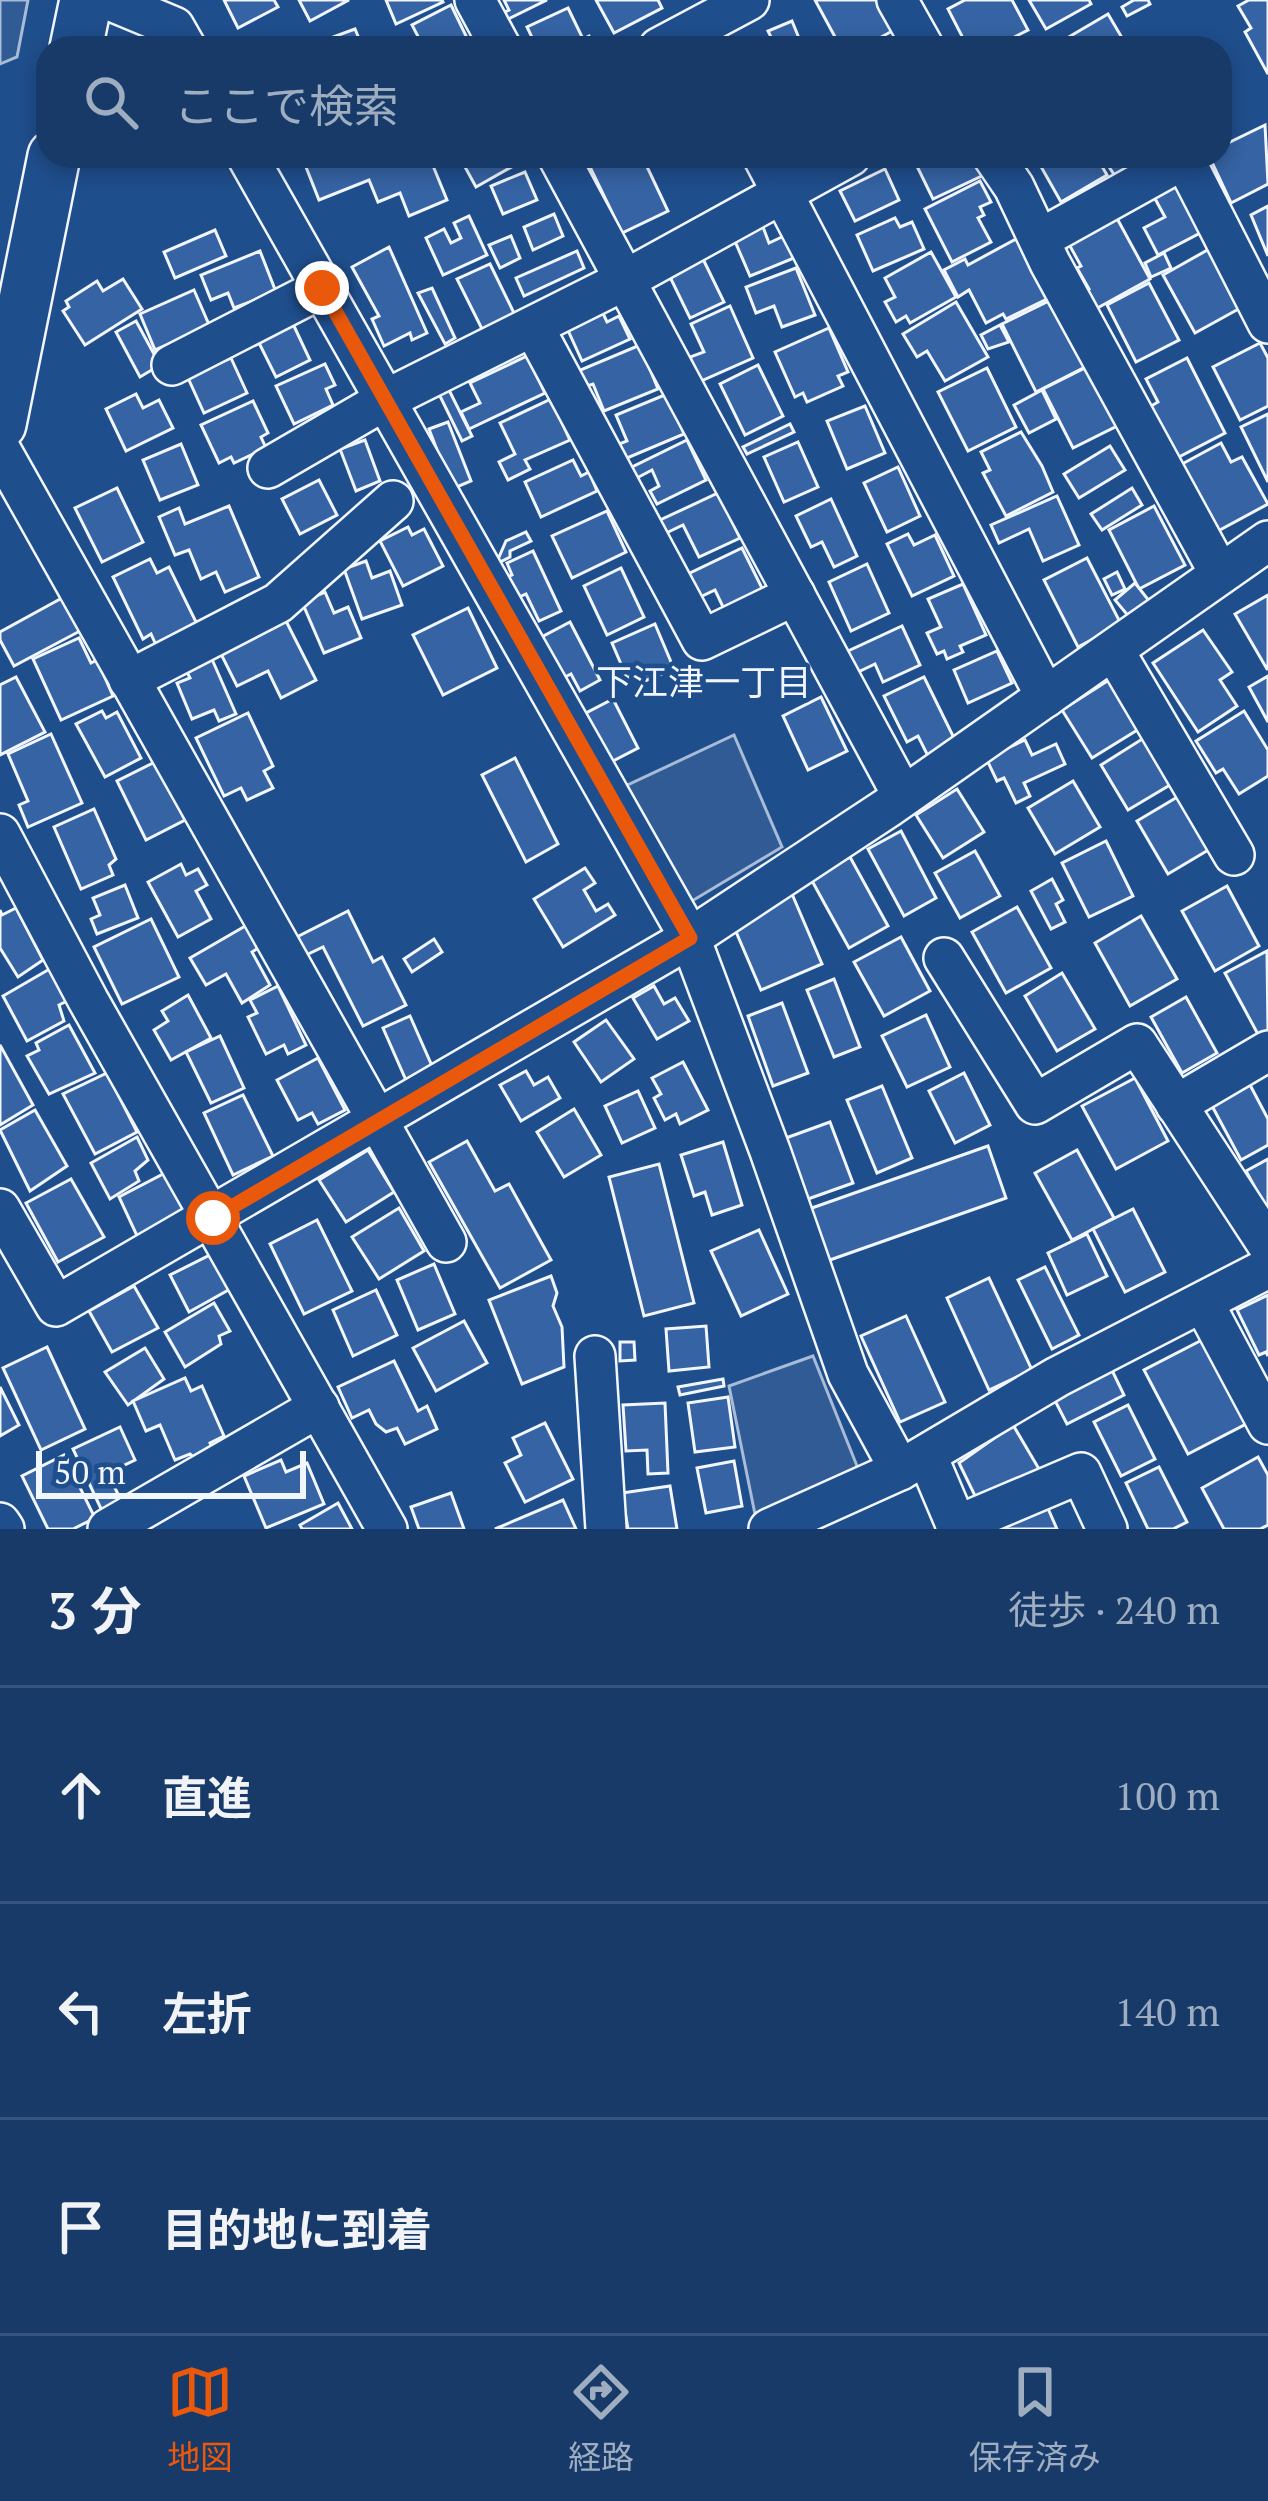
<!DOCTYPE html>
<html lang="ja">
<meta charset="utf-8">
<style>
:root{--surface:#173a69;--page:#20416f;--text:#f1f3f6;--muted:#9eadc0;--line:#36547d;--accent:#ea580c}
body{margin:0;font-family:"PT Serif","Noto Sans JP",serif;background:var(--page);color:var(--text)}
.scale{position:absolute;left:36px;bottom:30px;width:270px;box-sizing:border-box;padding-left:12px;border:6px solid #f2f6ff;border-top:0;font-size:33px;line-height:42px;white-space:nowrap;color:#f2f6ff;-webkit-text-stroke:9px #1f4e8c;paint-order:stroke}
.stop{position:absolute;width:36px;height:36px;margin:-27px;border:9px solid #ea580c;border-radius:50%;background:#fff}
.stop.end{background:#ea580c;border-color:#fff;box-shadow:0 3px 12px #0008}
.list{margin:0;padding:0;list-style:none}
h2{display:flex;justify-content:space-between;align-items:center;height:156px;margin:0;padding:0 48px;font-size:51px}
h2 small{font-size:39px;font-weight:400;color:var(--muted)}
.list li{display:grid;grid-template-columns:78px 1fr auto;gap:36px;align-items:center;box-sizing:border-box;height:216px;padding:0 48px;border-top:3px solid var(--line)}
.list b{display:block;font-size:45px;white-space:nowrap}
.list em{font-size:39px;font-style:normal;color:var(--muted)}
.icon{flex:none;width:66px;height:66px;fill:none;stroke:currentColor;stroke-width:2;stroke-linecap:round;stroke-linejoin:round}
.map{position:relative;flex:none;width:1268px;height:1529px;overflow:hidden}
.search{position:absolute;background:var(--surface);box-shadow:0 6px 18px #0003;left:36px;right:36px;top:36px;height:132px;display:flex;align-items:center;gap:30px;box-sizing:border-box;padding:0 42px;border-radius:36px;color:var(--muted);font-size:45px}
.sheet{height:804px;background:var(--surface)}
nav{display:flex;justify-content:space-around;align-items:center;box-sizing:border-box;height:168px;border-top:3px solid var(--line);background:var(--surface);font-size:33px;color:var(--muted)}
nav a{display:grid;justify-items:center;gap:6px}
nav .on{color:var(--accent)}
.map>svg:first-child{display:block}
</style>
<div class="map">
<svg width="1268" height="1529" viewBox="0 0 1268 1529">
<rect width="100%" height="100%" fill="#1f4e8c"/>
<g fill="#305b95" stroke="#a8bbd7" stroke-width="3">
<path d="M0 0H28L17 57 0 64Z"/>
<path d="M734 735 782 847 682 907 617 790Z"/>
<path d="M813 1356 861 1476 757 1524 729 1386Z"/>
</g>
<g fill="#3563a3" stroke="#f2f6ff" stroke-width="3">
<path d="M224 0H274L278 7 238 28Z"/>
<path d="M299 0H349L310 21Z"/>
<path d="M386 0H442L443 2 396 24Z"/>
<path d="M504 0H547L504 21 501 14 509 10Z"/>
<path d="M596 0H658L662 8 614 33Z"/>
<path d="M815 0H880L896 29 861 48H841Z"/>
<path d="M965 0H1012L1028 30 993 48H968L948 9Z"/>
<path d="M1029 0H1089L1091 4 1046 29Z"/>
<path d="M1134 0H1148L1150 4 1127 16 1122 7Z"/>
<path d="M1249 0H1268V74L1245 32 1251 28 1238 6Z"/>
<path d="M451 5 469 42 459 48H424L412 25Z"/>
<path d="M568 8 583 39 589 36 594 48H537L527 27Z"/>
<path d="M1108 14 1128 48H1073L1067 38Z"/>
<path d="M792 21 803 48H766L763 42 772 39 768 31Z"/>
<path d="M355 29 363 48H325L322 41Z"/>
<path d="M1265 125 1268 184 1231 203 1209 156H1220V147Z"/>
<path d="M333 156H429L447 200 409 216 400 193 378 202 369 180 319 200 306 167Z"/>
<path d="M459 156H531L476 187Z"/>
<path d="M613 156H642L668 211 622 233 590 167Z"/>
<path d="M912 156H980L988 173 933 199Z"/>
<path d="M1035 156H1096L1107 175 1061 202Z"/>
<path d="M1102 156H1119L1127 169 1115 176Z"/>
<path d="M885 169 899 200 855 221 840 191Z"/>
<path d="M525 172 537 200 503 214 491 186Z"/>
<path d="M980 181 991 202 980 207 984 215 978 218 991 242 952 262 925 209Z"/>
<path d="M1176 182 1202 232 1158 255 1144 228 1165 217 1153 195Z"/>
<path d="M1268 206V256L1251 215Z"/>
<path d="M1113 211 1150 279 1092 311 1082 293 1089 289 1077 268 1081 266 1065 237Z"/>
<path d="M554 214 563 236 533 250 524 227Z"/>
<path d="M469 216 487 255 443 275 426 238 444 229 451 243 461 238 454 223Z"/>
<path d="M895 218 900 227 912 222 924 249 873 271 857 235Z"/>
<path d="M763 227 769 243 784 236 794 258 750 276 734 239Z"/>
<path d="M215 230 226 256 175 278 164 252Z"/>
<path d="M511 236 520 258 500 268 489 245Z"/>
<path d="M1016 239 1051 297 1006 319 1003 314 986 323 969 290 958 297 944 270 965 259 968 265Z"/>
<path d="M389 247 427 333 412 340 410 333 384 346 372 319 379 316 352 267Z"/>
<path d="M1211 248 1244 306 1195 333 1163 275Z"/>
<path d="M260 251 276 292 234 308 228 293 211 300 201 275Z"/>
<path d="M577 251 584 268 524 296 516 278Z"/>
<path d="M931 252 956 297 910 323 906 316 896 322 885 302 895 297 885 278Z"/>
<path d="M1164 253 1171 268 1151 277 1145 263Z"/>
<path d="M703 259 724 302 690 318 669 275Z"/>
<path d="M490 264 515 315 483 331 457 279Z"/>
<path d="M796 268 815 315 782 327 774 306 756 313 746 287Z"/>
<path d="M123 279 142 309 85 345 63 311 69 307 66 301 97 281 103 291Z"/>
<path d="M1149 283 1179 340 1136 362 1107 305Z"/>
<path d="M432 288 455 338 445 344 418 293Z"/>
<path d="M194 290 210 327 155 350 140 314Z"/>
<path d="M1055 298 1089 365 1036 392 1002 324Z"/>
<path d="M956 302 988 357 945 381 927 351 917 357 903 334Z"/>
<path d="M730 306 753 358 701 381 690 357 704 352 691 324Z"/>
<path d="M601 309 607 322 619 316 630 339 582 361 566 326Z"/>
<path d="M136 321 160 365 140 377 116 332Z"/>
<path d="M293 324 310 360 276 377 258 341Z"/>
<path d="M1000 325 1009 342 988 349 981 335Z"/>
<path d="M829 328 848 372 838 376 843 386 807 402 803 393 795 397 775 352Z"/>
<path d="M1260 343 1268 358V406L1240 420 1213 367Z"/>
<path d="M640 345 658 389 604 411 593 384 584 387 578 371Z"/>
<path d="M527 356 545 393 469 429 461 412 480 403 470 383Z"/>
<path d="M231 358 247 393 204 413 188 378Z"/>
<path d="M1187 358 1225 433 1173 460 1146 409 1158 402 1146 379Z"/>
<path d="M325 364 335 385 326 389 333 405 294 424 276 386Z"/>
<path d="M758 365 783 416 745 435 720 384Z"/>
<path d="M1091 365 1121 424 1073 448 1043 389Z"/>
<path d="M987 368 1016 427 968 451 938 392Z"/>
<path d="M447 386 472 436 462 441 437 390Z"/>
<path d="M1042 390 1056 419 1029 433 1014 405Z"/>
<path d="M136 394 143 408 159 400 173 428 126 451 106 409Z"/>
<path d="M667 394 684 434 620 461 614 446 627 441 616 415Z"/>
<path d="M551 399 570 440 525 460 530 469 508 480 499 462 515 454 500 423Z"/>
<path d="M253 401 268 433 261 437 266 448 234 463 231 457 219 463 201 425Z"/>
<path d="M865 406 885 453 847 469 827 421Z"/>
<path d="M1268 414V482L1241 427Z"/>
<path d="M448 422 471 481 452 489 429 429Z"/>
<path d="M790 424 794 432 747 454 743 447Z"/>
<path d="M1021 432 1042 466 1053 492 1006 516 983 473 990 470 981 452Z"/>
<path d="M365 440 380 481 356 491 340 449Z"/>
<path d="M687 440 706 480 657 504 650 491 659 486 652 470 633 480 628 469Z"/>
<path d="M798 442 818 487 784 502 764 457Z"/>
<path d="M1221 443 1231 462 1242 457 1268 504 1218 531 1182 464Z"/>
<path d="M181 444 198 485 160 500 143 460Z"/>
<path d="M1110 446 1125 470 1079 498 1064 474Z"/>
<path d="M573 460 581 476 589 472 597 491 541 517 525 482Z"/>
<path d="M898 467 920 516 887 532 864 483Z"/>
<path d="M319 480 337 515 300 534 282 499Z"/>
<path d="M117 488 143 542 102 562 75 508Z"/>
<path d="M1132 488 1142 505 1102 530 1091 514Z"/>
<path d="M718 493 740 538 699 557 683 525 664 534 658 521Z"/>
<path d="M1057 496 1079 545 1043 561 1029 529 999 543 991 525Z"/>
<path d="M831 499 857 556 834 567 822 542 811 547 796 516Z"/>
<path d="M229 506 259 577 225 592 216 572 201 579 189 550 175 555 159 517 179 508 185 524Z"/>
<path d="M1154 506 1185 565 1139 589 1109 530Z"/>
<path d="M607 511 626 552 572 578 552 536Z"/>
<path d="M408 527 412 535 424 529 443 566 403 586 380 541Z"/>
<path d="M526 532 531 541 510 551V557L496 564 506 541Z"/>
<path d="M908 534 914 545 935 535 954 576 912 596 887 544Z"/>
<path d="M742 548 763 590 724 609 715 590 700 597 688 574Z"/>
<path d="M533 551 561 611 539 621 526 594 517 598 507 577 512 575 507 563Z"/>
<path d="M1087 558 1121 624 1078 647 1044 580Z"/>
<path d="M150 559 157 573 169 567 198 626 156 645 151 634 143 639 113 577Z"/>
<path d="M366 561 372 578 390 571 402 605 362 619 344 569Z"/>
<path d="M867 564 889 613 851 631 829 582Z"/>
<path d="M621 568 644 617 607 635 584 586Z"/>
<path d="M1117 572 1125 589 1112 595 1104 579Z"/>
<path d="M1135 583 1150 602 1130 618 1115 600Z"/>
<path d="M963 584 986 635 960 646 963 652 947 659 944 651 937 654 927 633 941 627 928 599Z"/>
<path d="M325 592 334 613 348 607 361 638 324 653 302 602Z"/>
<path d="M1268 595V669H1267L1235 614Z"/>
<path d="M62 598 80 631 14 666 0 640V632Z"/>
<path d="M468 608 497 668 443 695 413 635Z"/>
<path d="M285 619 316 680 281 698 268 671 237 686 220 652Z"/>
<path d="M570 622 600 680 580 691 571 674 557 681 536 640Z"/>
<path d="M655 624 674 669 640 683 636 674 627 678 612 643Z"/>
<path d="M902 626 920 665 883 682 875 664 856 673 846 652Z"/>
<path d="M1203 630 1232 672 1220 680 1237 706 1198 732 1153 663Z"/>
<path d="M79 638 91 663 97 660 113 696 61 720 33 659Z"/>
<path d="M997 651 1012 683 968 703 954 670Z"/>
<path d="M211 657 236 714 219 721 214 710 192 719 177 683 190 678 185 668Z"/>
<path d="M1268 676V722L1249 687Z"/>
<path d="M16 677 45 732 0 755V685Z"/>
<path d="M924 677 956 742 928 756 918 736 907 742 884 696Z"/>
<path d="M1109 680 1139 729 1092 758 1062 710Z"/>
<path d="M821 697 847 751 808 770 783 716Z"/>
<path d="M613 699 638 748 611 762 586 713Z"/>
<path d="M102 711 106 718 117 712 141 758 105 777 76 724Z"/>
<path d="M1244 711 1268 750V776L1239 794 1223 769 1216 773 1196 741Z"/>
<path d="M248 713 273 766 264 771 273 788 247 800 241 788 224 796 196 738Z"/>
<path d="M51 734 82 803 28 827 19 805 28 801 8 754Z"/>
<path d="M1147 736 1175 782 1128 810 1101 765Z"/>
<path d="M1025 740 1032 755 1056 744 1065 764 1024 783 1030 796 1016 803 1004 778 997 781 986 758Z"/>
<path d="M515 758 558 844 526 862 482 775Z"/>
<path d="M155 762 185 820 146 840 117 781Z"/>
<path d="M1073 781 1100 827 1055 854 1028 808Z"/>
<path d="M957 789 984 832 943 858 916 815Z"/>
<path d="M1179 796 1210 849 1168 874 1137 821Z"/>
<path d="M94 809 116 859 109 865 113 875 81 889 54 827Z"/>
<path d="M901 831 936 898 904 916 868 849Z"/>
<path d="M1106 841 1133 896 1089 917 1062 863Z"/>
<path d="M975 851 1000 896 960 918 935 873Z"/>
<path d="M850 857 888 926 849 948 811 879Z"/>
<path d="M181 864 186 875 198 869 207 885 196 891 211 919 178 937 148 882Z"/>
<path d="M585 868 595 883 584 890 596 911 608 904 615 915 563 947 534 899Z"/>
<path d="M1052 879 1063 900 1056 904 1065 922 1051 929 1031 891Z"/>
<path d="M125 885 138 918 97 934 91 919 100 915 93 898Z"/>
<path d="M1227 886 1259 946 1215 971 1182 911Z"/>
<path d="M792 894 822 964 761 990 731 920Z"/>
<path d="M1017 907 1051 968 1006 993 972 932Z"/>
<path d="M16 908 43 960 18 977 0 948V910L2 915Z"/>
<path d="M348 911 373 962 382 957 406 1005 363 1026 323 947 302 957 293 939Z"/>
<path d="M1141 916 1177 979 1130 1006 1095 943Z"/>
<path d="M151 919 179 977 122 1004 94 947Z"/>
<path d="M247 925 260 947 252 952 270 985 242 1003 226 974 206 985 190 958Z"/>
<path d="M901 937 930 991 884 1016 854 962Z"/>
<path d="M434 939 442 952 412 972 404 959Z"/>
<path d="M1267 951 1268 1034 1260 1038 1225 973Z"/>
<path d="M53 967 69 1000 59 1005 64 1021 27 1041 3 996Z"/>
<path d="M1062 973 1095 1029 1057 1051 1025 996Z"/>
<path d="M834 979 860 1047 834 1057 807 990Z"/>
<path d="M278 986 306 1045 288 1054 284 1045 266 1054 248 1017 257 1013 250 1000Z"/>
<path d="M654 986 664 1004 675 998 689 1021 657 1039 633 998Z"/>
<path d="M188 995 211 1038 171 1060 154 1030 168 1021 162 1011Z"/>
<path d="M1186 997 1217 1053 1182 1073 1151 1017Z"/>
<path d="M782 1003 808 1073 773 1086 748 1016Z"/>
<path d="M926 1015 950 1067 907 1087 882 1036Z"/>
<path d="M410 1016 436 1075 409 1087 383 1028Z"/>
<path d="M606 1020 634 1059 601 1082 574 1042Z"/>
<path d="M69 1025 95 1073 49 1094 27 1056 39 1050 36 1043Z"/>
<path d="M220 1036 244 1088 211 1103 186 1052Z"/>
<path d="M0 1045 33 1105 0 1125Z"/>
<path d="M318 1058 345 1110 318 1124 312 1113 298 1120 277 1080Z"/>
<path d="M683 1062 708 1110 680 1124 676 1114 665 1120 654 1098 661 1094 652 1078Z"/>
<path d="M526 1071 534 1085 548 1077 560 1098 521 1121 500 1085Z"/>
<path d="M107 1073 137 1132 95 1154 63 1094Z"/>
<path d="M964 1073 990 1125 955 1143 929 1091Z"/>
<path d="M1135 1078 1168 1141 1116 1169 1082 1106Z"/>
<path d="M1249 1083 1268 1119V1145L1241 1160 1211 1104Z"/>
<path d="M882 1086 912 1158 877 1173 847 1100Z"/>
<path d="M638 1091 655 1128 622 1143 605 1106Z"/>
<path d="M243 1095 273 1156 233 1175 204 1113Z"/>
<path d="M574 1109 601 1155 564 1177 537 1132Z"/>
<path d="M35 1110 67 1166 30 1191 0 1130Z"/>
<path d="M830 1122 853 1183 808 1199 786 1138Z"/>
<path d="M137 1137 148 1160 135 1171 139 1181 110 1199 91 1163Z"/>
<path d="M467 1141 495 1191 509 1184 551 1260 500 1288 429 1162Z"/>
<path d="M723 1142 742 1205 712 1215 705 1192 694 1196 681 1155Z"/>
<path d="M988 1146 1006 1198 827 1261 809 1209Z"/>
<path d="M368 1150 394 1192 346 1222 319 1180Z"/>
<path d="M1077 1150 1114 1218 1072 1240 1035 1173Z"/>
<path d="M1268 1159V1211L1246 1171Z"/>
<path d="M659 1164 694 1303 644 1316 609 1177Z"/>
<path d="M165 1173 187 1210 138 1238 119 1197Z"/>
<path d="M71 1179 104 1237 58 1262 26 1203Z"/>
<path d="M399 1208 424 1251 379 1279 352 1237Z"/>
<path d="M1133 1209 1165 1272 1125 1292 1093 1229Z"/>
<path d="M317 1220 352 1291 304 1314 270 1244Z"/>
<path d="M759 1230 788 1294 741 1316 711 1251Z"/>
<path d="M1087 1234 1107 1276 1067 1295 1048 1253Z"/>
<path d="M210 1255 232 1288 189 1312 170 1275Z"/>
<path d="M434 1264 455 1314 418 1330 397 1280Z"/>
<path d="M1045 1267 1079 1335 1052 1349 1018 1280Z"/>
<path d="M551 1276 557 1293 553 1306 562 1327 564 1367 522 1384 489 1300Z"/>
<path d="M989 1278 1032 1370 989 1390 947 1298Z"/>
<path d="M134 1286 158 1328 112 1352 89 1311Z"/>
<path d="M376 1290 397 1335 353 1356 333 1310Z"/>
<path d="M1268 1295V1356L1266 1352 1259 1355 1237 1310Z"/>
<path d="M214 1303 230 1331 219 1336 221 1344 185 1367 165 1332Z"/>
<path d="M906 1316 945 1402 900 1422 861 1336Z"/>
<path d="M464 1321 487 1363 436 1391 413 1348Z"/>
<path d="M706 1326 709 1367 669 1371 666 1329Z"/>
<path d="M1202 1340 1246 1424 1188 1454 1144 1370Z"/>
<path d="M620 1342H634L635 1360 620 1361Z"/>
<path d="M47 1347 85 1429 41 1450 3 1368Z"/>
<path d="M145 1348 164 1379 128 1405 105 1372Z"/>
<path d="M394 1361 418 1411 427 1406 437 1429 405 1444 397 1428 386 1432 376 1424 369 1410 352 1418 338 1387Z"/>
<path d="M1108 1362 1124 1395 1067 1424 1050 1391Z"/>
<path d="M185 1378 191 1391 202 1386 224 1436 210 1443 215 1454 198 1461 190 1454 175 1460 160 1425 146 1431 133 1401Z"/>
<path d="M723 1379 724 1386 680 1395 678 1387Z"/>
<path d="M0 1387 19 1425 0 1436Z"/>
<path d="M728 1397 735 1447 695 1452 688 1403Z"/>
<path d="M665 1403 668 1473 648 1474 647 1450 626 1451 623 1405Z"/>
<path d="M1128 1405 1155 1459 1121 1476 1094 1422Z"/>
<path d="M545 1423 573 1479 525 1502 505 1463 521 1455 513 1438Z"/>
<path d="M1013 1425 1042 1474 979 1504 959 1463Z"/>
<path d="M120 1427 135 1460 108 1473 123 1505 103 1513 73 1449Z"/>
<path d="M64 1455 95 1518 73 1529H48L22 1476Z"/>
<path d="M1258 1457 1268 1475V1525L1260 1529H1224L1202 1488Z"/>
<path d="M281 1460 286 1472 307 1463 324 1504 266 1528 244 1476Z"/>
<path d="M734 1461 742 1506 706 1513 697 1468Z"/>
<path d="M1159 1467 1187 1522 1173 1529H1148L1126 1483Z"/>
<path d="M670 1486 677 1529H628L622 1493Z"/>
<path d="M451 1493 464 1529H419L411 1507Z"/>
<path d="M563 1500 576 1529H495Z"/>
<path d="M338 1503 352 1529H302L300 1525Z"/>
<path d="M1046 1504 1057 1529H991Z"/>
</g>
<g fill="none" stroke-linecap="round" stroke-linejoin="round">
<defs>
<g id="minor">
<path d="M109 0 174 27 186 48"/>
<path d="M475 0 501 48"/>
<path d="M897 0 924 48"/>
<path d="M659 48 749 0"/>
<path d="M247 156 690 938 770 1151 848 1374 900 1470"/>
<path d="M558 156 903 796"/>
<path d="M763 156 1046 697"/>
<path d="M993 156 1014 187 1050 263 1220 574"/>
<path d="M1040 239 1184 159 1268 323"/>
<path d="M534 328 702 640 795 595"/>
<path d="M172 365 322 288"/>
<path d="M0 449 446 1242"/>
<path d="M268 468 385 400 625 280 850 156"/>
<path d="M1114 651 1234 855"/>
<path d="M129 680 278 603 393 501"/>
<path d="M0 834 88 1000 387 1529"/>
<path d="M944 958 1035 1104 1137 1044 1268 1245"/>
<path d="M1176 1105 1268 1051"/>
<path d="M0 1209 56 1306 690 938 887 808 1268 541"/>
<path d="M1204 1304 1268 1424"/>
<path d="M595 1356 606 1529"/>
<path d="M927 1456 958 1529"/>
<path d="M0 1523 4 1529"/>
<path d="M956 1526 1081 1473 1107 1529"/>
<path d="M108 1529 319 1407"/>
<path d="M769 1529 900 1470 1057 1377 1268 1268"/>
</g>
<g id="major">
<path d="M76 48 86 0"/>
<path d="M0 424 54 156"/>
</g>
</defs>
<use href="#minor" stroke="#f2f6ff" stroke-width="44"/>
<use href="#major" stroke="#f2f6ff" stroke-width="56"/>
<use href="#minor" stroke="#1f4e8c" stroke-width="39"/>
<use href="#major" stroke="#1f4e8c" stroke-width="51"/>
</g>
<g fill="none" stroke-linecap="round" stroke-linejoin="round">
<path stroke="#ea580c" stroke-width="15" d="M213 1218 690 938 322 288"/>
</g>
<g text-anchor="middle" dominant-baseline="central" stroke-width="9" stroke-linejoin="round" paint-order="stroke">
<g font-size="36" fill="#f2f6ff" stroke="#1f4e8c">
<text x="704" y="681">下江津一丁目</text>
</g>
</g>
</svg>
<div class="scale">50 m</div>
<div class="stop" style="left:213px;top:1218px"></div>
<div class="stop end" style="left:322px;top:288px"></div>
<div class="search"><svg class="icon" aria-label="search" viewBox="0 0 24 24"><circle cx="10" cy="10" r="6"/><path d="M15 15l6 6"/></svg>ここで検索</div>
</div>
<section class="sheet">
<h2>3 分<small>徒歩 · 240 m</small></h2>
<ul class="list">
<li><svg class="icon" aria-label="ahead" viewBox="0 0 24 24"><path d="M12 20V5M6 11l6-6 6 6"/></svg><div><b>直進</b></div><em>100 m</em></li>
<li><svg class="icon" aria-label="left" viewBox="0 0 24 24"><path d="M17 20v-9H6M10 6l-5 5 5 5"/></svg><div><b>左折</b></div><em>140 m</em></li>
<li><svg class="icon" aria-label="arrive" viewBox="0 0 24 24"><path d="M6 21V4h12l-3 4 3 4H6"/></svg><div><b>目的地に到着</b></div></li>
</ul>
</section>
<nav>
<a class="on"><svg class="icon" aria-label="map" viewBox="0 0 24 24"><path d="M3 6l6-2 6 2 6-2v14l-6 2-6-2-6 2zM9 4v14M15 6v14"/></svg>地図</a>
<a><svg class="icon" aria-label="directions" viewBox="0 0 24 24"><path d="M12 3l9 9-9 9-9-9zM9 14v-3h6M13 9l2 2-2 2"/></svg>経路</a>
<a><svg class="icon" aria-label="saved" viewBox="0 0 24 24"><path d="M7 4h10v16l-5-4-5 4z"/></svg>保存済み</a>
</nav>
